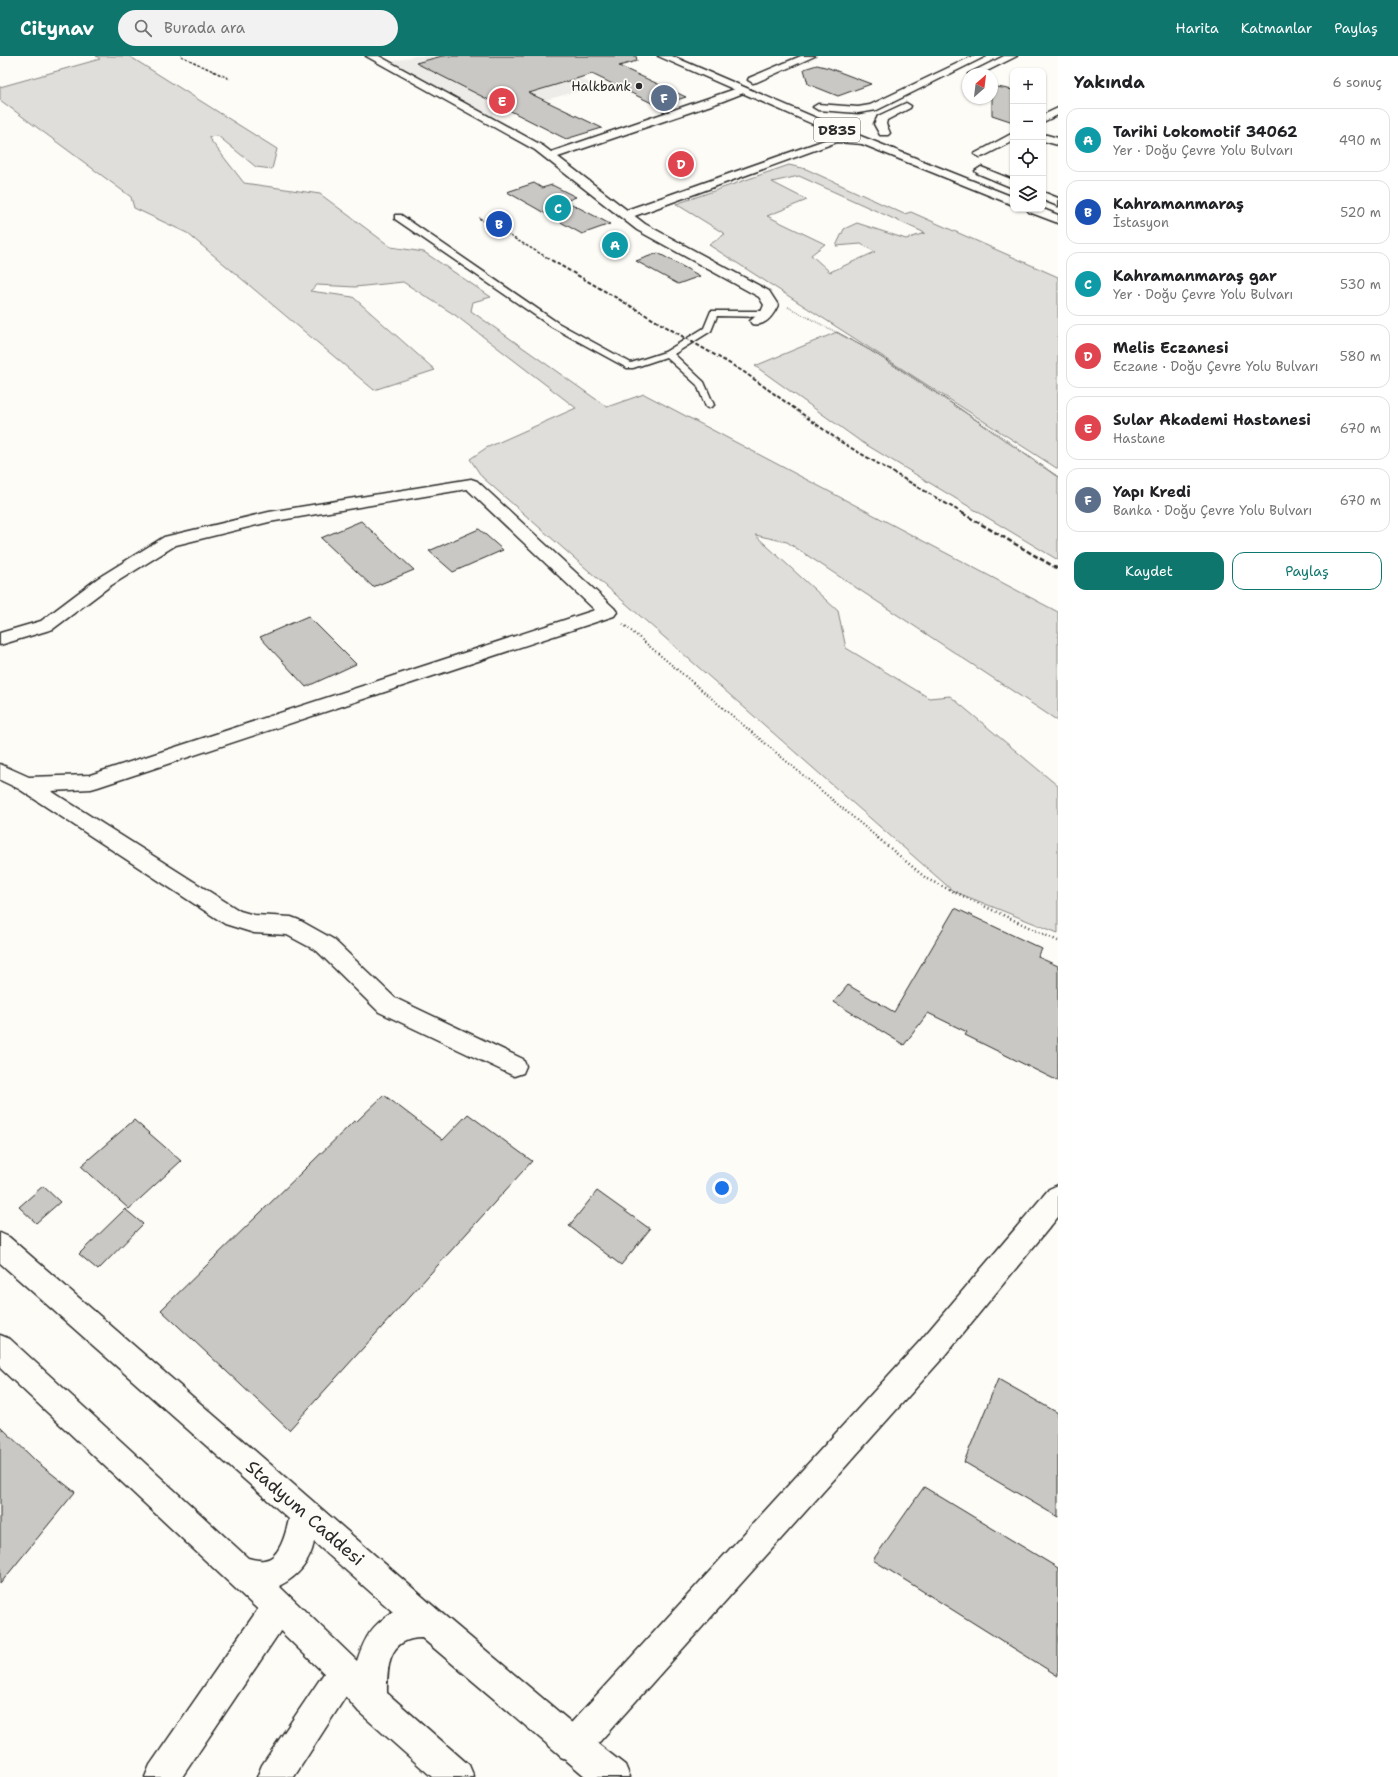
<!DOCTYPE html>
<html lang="tr">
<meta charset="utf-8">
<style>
:root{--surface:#fff;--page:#f2f2f2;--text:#202124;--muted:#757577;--line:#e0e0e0;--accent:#0f766e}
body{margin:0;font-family:"Shantell Sans",sans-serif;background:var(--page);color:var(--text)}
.controls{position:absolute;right:12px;top:12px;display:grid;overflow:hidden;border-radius:8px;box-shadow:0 1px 3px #0004}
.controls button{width:36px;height:36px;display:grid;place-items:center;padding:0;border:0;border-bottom:1px solid var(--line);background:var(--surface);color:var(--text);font:20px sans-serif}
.compass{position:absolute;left:962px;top:12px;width:36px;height:36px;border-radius:50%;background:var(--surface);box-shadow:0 1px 3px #0004;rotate:28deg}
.you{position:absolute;left:722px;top:1132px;width:14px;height:14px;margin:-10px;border:3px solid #fff;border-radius:50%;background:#1a73e8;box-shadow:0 0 0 6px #1a73e833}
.badge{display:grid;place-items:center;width:26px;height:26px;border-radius:50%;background:var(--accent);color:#fff;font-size:13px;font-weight:700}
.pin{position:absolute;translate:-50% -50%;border:2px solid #fff;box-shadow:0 1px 4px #0006}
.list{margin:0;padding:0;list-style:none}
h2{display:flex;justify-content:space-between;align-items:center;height:52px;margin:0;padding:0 16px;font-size:17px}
h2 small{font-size:13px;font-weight:400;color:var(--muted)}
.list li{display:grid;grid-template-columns:26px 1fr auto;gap:12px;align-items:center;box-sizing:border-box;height:64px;margin:0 8px 8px;padding:0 8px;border:1px solid var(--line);border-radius:12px}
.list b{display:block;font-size:15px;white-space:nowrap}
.list p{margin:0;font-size:13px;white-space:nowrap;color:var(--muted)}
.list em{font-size:13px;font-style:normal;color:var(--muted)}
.actions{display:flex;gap:8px;padding:12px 16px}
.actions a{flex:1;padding:9px 0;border:1px solid var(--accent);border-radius:12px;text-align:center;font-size:14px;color:var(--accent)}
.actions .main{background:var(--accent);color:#fff}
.icon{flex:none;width:22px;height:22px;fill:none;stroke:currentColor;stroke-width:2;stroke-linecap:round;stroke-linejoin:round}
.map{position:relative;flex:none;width:1058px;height:1721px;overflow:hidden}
header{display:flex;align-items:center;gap:24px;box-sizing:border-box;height:56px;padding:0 20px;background:var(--accent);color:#fff}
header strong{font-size:19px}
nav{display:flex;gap:22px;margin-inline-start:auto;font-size:14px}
.search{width:280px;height:36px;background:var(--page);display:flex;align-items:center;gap:10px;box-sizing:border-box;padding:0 14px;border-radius:22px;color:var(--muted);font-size:15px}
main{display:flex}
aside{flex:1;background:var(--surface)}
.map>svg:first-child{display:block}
</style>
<header>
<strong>Citynav</strong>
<div class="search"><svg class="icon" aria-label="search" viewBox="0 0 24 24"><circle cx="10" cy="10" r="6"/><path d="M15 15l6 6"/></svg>Burada ara</div>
<nav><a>Harita</a><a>Katmanlar</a><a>Paylaş</a></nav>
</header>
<main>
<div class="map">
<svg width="1058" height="1721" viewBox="0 0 1058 1721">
<rect width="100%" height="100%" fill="#fdfcf7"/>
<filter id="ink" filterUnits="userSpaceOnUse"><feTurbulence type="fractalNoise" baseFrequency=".025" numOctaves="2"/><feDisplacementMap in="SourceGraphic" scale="8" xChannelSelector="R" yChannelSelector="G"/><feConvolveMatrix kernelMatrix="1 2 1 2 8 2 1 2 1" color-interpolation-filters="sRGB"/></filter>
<g filter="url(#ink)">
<path fill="#edece8" d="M415 0H528L597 30 490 59 388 7Z"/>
<g fill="#dfdeda" stroke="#858482" fill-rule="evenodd">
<path d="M96 0H129L277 93 272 113 256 111 218 80 208 81 244 127 320 138 391 191 424 196 491 241 473 246 471 255 607 351 644 338 1058 556V665L787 486 755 479 838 555 846 592 929 642 950 640 1058 730V877L953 835 482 421 470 403 486 392 576 352 455 259 403 226 355 231 317 229 310 235 353 241 435 314 374 334 187 177 134 152 131 141 0 44V31L100 3Z"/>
<path d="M789 109 806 113 904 158 911 156 1058 221V413L709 189 725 178 676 148ZM799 120 925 177 906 183 857 167 844 173 836 190 861 188 875 196 830 216 811 199 825 188 767 160 807 144 772 126Z"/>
<path d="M837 276C915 317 985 372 1058 421V504L860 385 755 310Z"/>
</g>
<g fill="#c9c8c4" stroke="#2b2b2b">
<path d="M442 0H636L637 5 619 10 686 41 658 50 592 18 529 37 602 72 566 83 416 7Z"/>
<path d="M817 9 829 12 871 28 838 40 808 28 804 13Z"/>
<path d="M992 30 1013 34V66L992 59Z"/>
<path d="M534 127 542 132 552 129 576 141 566 145 610 168 582 178 507 136Z"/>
<path d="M658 197 700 220 678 228 636 205Z"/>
<path d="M361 465 414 514 373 531 321 482Z"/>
<path d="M479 473 503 494 453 516 429 495Z"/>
<path d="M308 560 356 608 306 631 260 581Z"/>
<path d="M955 852 1042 893 1038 901 1058 910V1025L965 979 967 976 928 957 904 989 834 946 848 929 894 956Z"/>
<path d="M384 1039 443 1084 468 1058 532 1105 289 1374 161 1254 354 1065 356 1066Z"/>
<path d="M134 1064 181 1105 129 1153 81 1110Z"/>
<path d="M43 1130 60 1146 36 1167 19 1151Z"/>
<path d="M597 1135 650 1173 621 1209 569 1170Z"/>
<path d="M125 1153 143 1168 98 1214 79 1198Z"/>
<path d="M998 1323 1058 1357V1461L964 1406Z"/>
<path d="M0 1370 37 1406 75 1436 0 1528Z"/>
<path d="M924 1431 1058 1512V1620L873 1504Z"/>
</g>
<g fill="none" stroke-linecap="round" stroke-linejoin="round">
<defs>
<path id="lane" d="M395 159H401L558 267 631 307 665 296 704 272 711 255H767L771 258 767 261 717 260 711 275 674 298 704 326 714 349 709 352 706 351 697 329 666 301 633 312H627L552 271 395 163Z"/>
<g id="street">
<path d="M366 0H379L543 90 551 96 738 32H746L747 34 746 36 723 45 558 101 645 168 769 235 778 249C773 260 765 271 752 268L750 265 761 256 764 249 759 241 637 174 535 94Z"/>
<path d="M801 0H815L757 26 753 27 748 24 749 22Z"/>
<path d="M1058 52V59L1043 66V59Z"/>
<path d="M1013 77V85L984 100 980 101 974 98Z"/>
<path d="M1043 78 1058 82V89L1043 85Z"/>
<path d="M471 423 477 425 614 552 617 556 614 560 98 731 91 733 51 735 240 855 254 859 291 861 299 864 333 883 395 942 523 1003 526 1010 523 1017 514 1020 379 956 317 895 287 879 254 877 225 868 19 733 0 724V708L29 721 90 719 595 554 467 433 269 466 176 489 110 530 53 573 0 589V577L41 565 98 522 164 481 269 456Z"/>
<path d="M1058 1129V1161L940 1305 585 1702 573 1707 561 1702 556 1690 561 1678 920 1285 1049 1133Z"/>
<path d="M278 1535 289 1540 294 1551 289 1562 182 1721H145L150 1709 267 1540Z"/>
<path d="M344 1599 355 1604 360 1615 355 1626 294 1721H257L262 1709 333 1604Z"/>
</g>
<g id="secondary">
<path d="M973 0H986L877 54 858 57 818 54 813 51 818 48 858 51 870 49Z"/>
<path d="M1004 0H1017L981 18H968Z"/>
<path d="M906 47 911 50 910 52 887 64 886 68 890 77 888 79H880L874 68 878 60Z"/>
<path d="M836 80 863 82 869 85 863 88 837 86 629 162 625 163 619 159 621 156Z"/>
<path d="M0 1177 9 1181 439 1555 585 1678 625 1709 630 1721H586L422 1582C388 1582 387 1610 387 1637L469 1709 474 1721H432L359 1656 333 1626 267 1562 0 1312V1279L10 1283 248 1502C253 1503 259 1505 264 1504 280 1503 286 1476 289 1463L0 1207ZM314 1486 393 1556C371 1570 365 1581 357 1605L279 1530C297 1521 310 1507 314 1486Z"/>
</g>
<g id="highway">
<path d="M658 0H672L823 65 1013 141V149L815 69Z"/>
<path d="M981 111 1013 124V132L977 117 975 115Z"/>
<path d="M1043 136 1058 142V150L1043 144Z"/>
<path d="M1027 153H1043L1058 159V167L1029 156Z"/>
</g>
</defs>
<use href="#lane" stroke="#2b2b2b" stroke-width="3"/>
<use href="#street" stroke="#2b2b2b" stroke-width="3"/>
<use href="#secondary" stroke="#2b2b2b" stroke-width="3"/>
<use href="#highway" stroke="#2b2b2b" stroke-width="3"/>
<path stroke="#2b2b2b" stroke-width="1.5" stroke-dasharray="0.5 1.5" stroke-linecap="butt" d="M788 251 870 294 998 378 1058 421"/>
<path stroke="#2b2b2b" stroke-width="2" stroke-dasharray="1 2.5" stroke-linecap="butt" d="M623 568 879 783"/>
<path stroke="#2b2b2b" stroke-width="2.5" stroke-dasharray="1 3" stroke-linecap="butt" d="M878 782 927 823 1058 885"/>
<use href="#lane" fill="#fdfcf7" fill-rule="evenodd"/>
<use href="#street" fill="#fdfcf7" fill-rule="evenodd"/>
<use href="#secondary" fill="#fdfcf7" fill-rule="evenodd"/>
<use href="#highway" fill="#fdfcf7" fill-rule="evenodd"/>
<g stroke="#2b2b2b" stroke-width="1.5" stroke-dasharray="3 1.5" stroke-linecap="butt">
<path d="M181 0 230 23"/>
<path d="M479 162 548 202"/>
</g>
<path stroke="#2b2b2b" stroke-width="2" stroke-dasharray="4 2" stroke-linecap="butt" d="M546 201 744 316 841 386 964 458"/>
<path stroke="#2b2b2b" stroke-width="2.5" stroke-dasharray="5 2.5" stroke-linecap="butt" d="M962 457 1058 513"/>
</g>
</g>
<circle fill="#2b2b2b" stroke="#fdfcf7" stroke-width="1.5" cx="639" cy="30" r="4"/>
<g text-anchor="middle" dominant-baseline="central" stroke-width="3.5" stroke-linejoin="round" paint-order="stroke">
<g font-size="13" fill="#2b2b2b" stroke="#fdfcf7" text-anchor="end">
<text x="631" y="30">Halkbank</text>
</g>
<rect fill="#fdfcf7" stroke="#6a6a68" stroke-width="1" x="814" y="62" width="46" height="24" rx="3"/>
<g font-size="14" font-weight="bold" fill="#2b2b2b">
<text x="837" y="74">D835</text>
</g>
<g font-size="18" fill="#2b2b2b" stroke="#fdfcf7">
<text transform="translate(305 1457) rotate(41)">Stadyum Caddesi</text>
</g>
</g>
</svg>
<div class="controls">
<button>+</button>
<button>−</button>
<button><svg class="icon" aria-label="locate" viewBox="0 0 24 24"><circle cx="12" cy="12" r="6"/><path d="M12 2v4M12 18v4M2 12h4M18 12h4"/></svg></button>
<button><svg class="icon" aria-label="layers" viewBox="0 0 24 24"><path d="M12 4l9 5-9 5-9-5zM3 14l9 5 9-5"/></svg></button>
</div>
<svg class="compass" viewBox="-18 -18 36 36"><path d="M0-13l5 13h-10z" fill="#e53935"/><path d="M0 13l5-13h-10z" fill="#757577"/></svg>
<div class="you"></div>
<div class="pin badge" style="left:615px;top:189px;background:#0f9aa8">A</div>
<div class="pin badge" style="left:499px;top:168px;background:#1a4fb4">B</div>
<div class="pin badge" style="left:558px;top:152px;background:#0f9aa8">C</div>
<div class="pin badge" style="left:681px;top:108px;background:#e0444e">D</div>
<div class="pin badge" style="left:502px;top:45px;background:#e0444e">E</div>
<div class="pin badge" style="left:664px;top:42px;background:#5c6f8a">F</div>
</div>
<aside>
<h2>Yakında<small>6 sonuç</small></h2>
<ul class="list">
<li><span class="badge" style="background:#0f9aa8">A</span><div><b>Tarihi Lokomotif 34062</b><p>Yer · Doğu Çevre Yolu Bulvarı</p></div><em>490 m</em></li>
<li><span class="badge" style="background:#1a4fb4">B</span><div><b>Kahramanmaraş</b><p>İstasyon</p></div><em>520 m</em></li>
<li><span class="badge" style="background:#0f9aa8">C</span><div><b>Kahramanmaraş gar</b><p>Yer · Doğu Çevre Yolu Bulvarı</p></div><em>530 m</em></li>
<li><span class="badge" style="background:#e0444e">D</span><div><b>Melis Eczanesi</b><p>Eczane · Doğu Çevre Yolu Bulvarı</p></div><em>580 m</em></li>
<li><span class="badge" style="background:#e0444e">E</span><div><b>Sular Akademi Hastanesi</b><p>Hastane</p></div><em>670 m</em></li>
<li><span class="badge" style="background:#5c6f8a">F</span><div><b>Yapı Kredi</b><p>Banka · Doğu Çevre Yolu Bulvarı</p></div><em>670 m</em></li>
</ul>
<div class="actions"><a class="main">Kaydet</a><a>Paylaş</a></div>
</aside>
</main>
